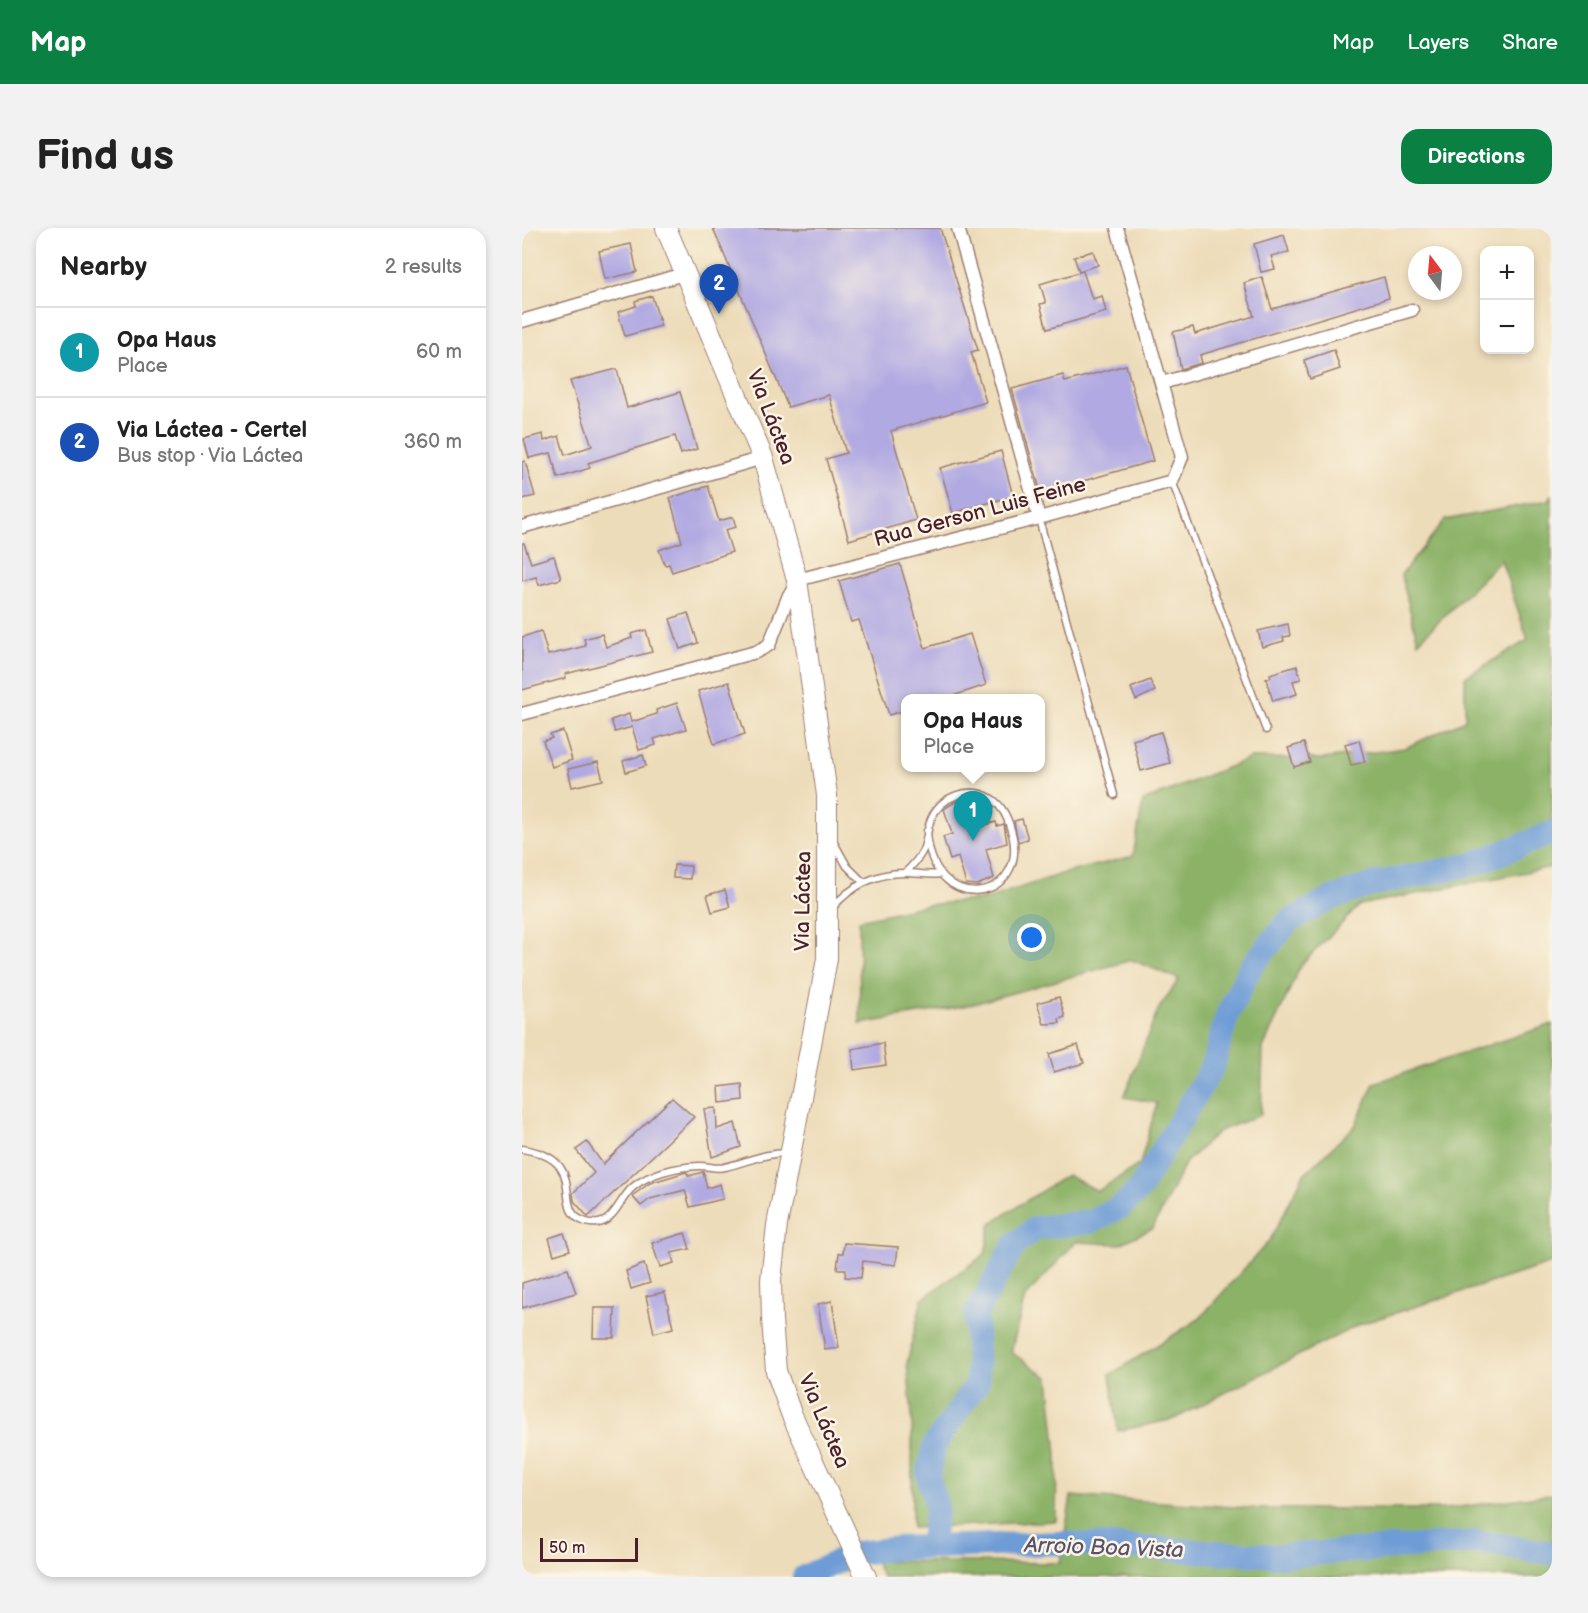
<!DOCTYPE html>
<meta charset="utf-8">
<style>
:root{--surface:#fff;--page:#f2f2f2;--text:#222;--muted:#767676;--line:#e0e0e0;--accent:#0b8043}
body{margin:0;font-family:"Balsamiq Sans",sans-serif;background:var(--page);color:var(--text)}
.controls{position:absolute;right:18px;top:18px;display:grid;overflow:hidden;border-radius:12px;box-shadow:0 3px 9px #0003}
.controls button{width:54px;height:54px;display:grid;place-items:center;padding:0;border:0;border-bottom:2px solid var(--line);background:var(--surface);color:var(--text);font:30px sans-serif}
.compass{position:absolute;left:886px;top:18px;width:54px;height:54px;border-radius:50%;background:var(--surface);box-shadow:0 3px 9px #0003;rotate:344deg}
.scale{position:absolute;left:18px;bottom:15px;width:98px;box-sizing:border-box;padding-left:6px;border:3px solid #4a1f2b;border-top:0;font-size:16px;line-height:21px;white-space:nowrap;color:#4a1f2b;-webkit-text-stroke:4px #fcf5e5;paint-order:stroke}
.you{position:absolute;left:510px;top:710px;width:21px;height:21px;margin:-15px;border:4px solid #fff;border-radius:50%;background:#1a73e8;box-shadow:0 0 0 9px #1a73e833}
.badge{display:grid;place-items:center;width:39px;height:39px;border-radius:50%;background:var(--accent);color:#fff;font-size:20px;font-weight:700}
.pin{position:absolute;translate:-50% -50px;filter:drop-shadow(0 2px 3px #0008)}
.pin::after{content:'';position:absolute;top:32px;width:21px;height:18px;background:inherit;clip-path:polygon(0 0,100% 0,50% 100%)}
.popup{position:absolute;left:379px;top:466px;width:144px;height:78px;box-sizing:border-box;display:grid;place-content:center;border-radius:12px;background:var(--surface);filter:drop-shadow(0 2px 4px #0005);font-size:20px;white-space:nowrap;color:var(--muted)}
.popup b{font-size:22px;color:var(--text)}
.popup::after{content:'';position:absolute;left:50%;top:100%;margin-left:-12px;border:12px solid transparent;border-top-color:var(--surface)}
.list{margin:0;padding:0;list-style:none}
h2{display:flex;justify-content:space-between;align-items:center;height:78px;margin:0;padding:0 24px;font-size:26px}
h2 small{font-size:20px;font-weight:400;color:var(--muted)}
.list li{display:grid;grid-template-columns:39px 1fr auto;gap:18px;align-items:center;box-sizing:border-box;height:90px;padding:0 24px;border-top:2px solid var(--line)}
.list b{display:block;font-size:22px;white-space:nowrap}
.list p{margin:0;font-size:20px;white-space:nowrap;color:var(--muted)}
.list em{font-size:20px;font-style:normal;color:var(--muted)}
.map{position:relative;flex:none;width:1030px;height:1349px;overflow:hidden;border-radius:18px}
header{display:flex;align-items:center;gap:36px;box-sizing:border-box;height:84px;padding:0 30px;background:var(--accent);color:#fff}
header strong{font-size:28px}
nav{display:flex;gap:33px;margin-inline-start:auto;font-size:21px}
.intro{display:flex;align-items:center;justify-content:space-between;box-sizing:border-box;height:144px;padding:0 36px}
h1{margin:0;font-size:42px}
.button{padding:15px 27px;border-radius:18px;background:var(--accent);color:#fff;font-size:21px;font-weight:700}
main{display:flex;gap:36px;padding:0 36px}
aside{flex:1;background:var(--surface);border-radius:18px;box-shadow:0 3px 9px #0003}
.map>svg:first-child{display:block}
</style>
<header>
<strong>Map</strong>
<nav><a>Map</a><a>Layers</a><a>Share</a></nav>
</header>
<div class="intro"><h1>Find us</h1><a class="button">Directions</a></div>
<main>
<aside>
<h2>Nearby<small>2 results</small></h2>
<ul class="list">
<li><span class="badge" style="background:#0f9aa8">1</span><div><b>Opa Haus</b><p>Place</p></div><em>60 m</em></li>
<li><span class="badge" style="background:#1a4fb4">2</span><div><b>Via Láctea - Certel</b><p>Bus stop · Via Láctea</p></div><em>360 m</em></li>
</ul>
</aside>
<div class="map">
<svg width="1030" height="1349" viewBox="0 0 1030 1349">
<rect width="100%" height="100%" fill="#fcf5e5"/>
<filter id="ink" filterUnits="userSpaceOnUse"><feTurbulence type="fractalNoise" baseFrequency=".0167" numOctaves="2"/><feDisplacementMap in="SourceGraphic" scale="12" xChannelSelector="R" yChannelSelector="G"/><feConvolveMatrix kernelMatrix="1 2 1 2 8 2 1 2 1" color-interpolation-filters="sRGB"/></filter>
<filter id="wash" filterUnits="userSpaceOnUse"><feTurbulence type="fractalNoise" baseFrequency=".008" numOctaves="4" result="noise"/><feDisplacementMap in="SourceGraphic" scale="24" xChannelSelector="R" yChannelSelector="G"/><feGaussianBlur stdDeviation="1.35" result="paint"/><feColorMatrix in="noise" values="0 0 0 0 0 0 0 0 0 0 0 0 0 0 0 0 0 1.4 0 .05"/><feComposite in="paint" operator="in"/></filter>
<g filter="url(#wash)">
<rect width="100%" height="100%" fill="#eddcb9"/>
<g fill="#8cb268" stroke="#6b684a" stroke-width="1.5">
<path d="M1030 266V639L838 677 779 737 741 820 739 887 697 903 664 934 631 1000 598 1016 554 1014 503 1069 489 1124 527 1150 535 1226 534 1293 390 1300V1187L385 1135 400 1071 463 1026 469 995 545 947 576 963 618 936 635 875 602 869 636 782 657 751 610 732 447 777 338 796 337 692 404 677 464 671 539 646 611 628 621 573 729 530 801 531 883 520 943 492V449L1006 412 979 332 896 414 879 347 923 292 1027 272Z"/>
<path d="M1030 796V1035L836 1097 652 1191 596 1203 588 1147 677 1091 748 1012 782 946 833 898 852 855Z"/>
<path d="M1030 1266V1349H360L353 1333 538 1335 549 1268 742 1281H924Z"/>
</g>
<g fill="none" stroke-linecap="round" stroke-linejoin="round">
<g stroke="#6e9cd6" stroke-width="24">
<path d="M409 1319 415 1279 406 1247 413 1216 456 1154 454 1085 493 1016 514 1000 568 994 599 979 617 962 691 838 705 788 728 740 766 694 810 670 852 656 948 637 1030 605"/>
<path d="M282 1349 335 1325 378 1320 538 1315 758 1328 956 1314 1030 1325"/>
</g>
</g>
<g id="blocks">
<g fill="#b0a9e2">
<path d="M191 0H418L456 122 449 124 464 174 369 203 394 292 327 312 304 231 324 225 307 167 266 179Z"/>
<path d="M762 7 767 24 749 28 753 41 739 44 732 16Z"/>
<path d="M109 16 115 44 83 51 77 23Z"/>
<path d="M571 23 576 37 557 43 552 29Z"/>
<path d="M561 43 570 71 580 68 584 84 525 101 518 76 524 75 518 56Z"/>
<path d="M740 49 750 81 862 49 867 70 678 127 680 135 659 141 651 104 671 99 673 106 732 88 722 55Z"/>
<path d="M130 68 139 98 103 108 96 84 114 78 113 73Z"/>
<path d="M812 122 818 141 788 151 782 132Z"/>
<path d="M604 137 631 233 519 265 490 161 541 147 543 154Z"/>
<path d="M95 141 105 180 158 164 175 221 159 226 153 208 66 235 68 240 36 250 29 225 7 230 2 211 21 206 22 213 37 208 43 227 70 218 48 153Z"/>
<path d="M479 223 491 268 431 285 418 240Z"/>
<path d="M3 233 13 268 0 271V234Z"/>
<path d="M186 258 197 293 211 289 214 299 203 302 210 324 150 344 147 336 143 337 137 322 160 314 148 270Z"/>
<path d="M0 315H2L9 335 32 328 39 351 17 357 14 349 0 353Z"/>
<path d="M378 336 403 420 448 406 464 457 422 471H384V482L367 487 337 392 329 394 317 353Z"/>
<path d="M166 385 176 415 158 421 148 391Z"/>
<path d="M766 396 768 408 761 409 762 413 740 419 736 403Z"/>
<path d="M124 402 130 424 43 446 44 450 0 462V409L19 403 26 427 64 418 62 411 80 406 84 419 110 410 109 406Z"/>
<path d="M775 438 779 451 771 453 775 466 751 473 744 451 749 449 748 446Z"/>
<path d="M628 452 633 463 614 472 609 460Z"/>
<path d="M207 454 223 506 192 516 176 463Z"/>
<path d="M155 475 164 501 132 511 134 517 117 522 110 499 93 504 89 492 107 486 109 494 135 486 134 482Z"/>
<path d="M41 503 50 532 30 539 21 513 30 510 28 507Z"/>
<path d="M639 504 648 535 619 543 611 512Z"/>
<path d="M837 512 843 534 829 537 823 516Z"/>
<path d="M782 515 788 534 772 539 766 520Z"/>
<path d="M121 527 124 538 104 544 101 533Z"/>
<path d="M76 534 81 552 50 559 46 541Z"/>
<path d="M450 570 458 598 474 594 475 598 482 596 485 615 464 621 472 650 455 657 444 656 436 629 428 632 421 609 430 606 422 581 433 574Z"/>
<path d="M500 591 506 611 496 614 492 593Z"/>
<path d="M152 637 169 638 168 651 151 650Z"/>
<path d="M203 662 208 679 190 684 185 667Z"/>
<path d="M537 769 543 789 537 791 538 795 522 796 515 775Z"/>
<path d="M361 815 364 837 332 842 330 821Z"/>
<path d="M556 817 562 835 532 844 527 826Z"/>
<path d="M220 856 221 872 198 875 197 859Z"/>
<path d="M150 870 172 889 66 989 52 973 51 965 72 945 54 922 65 914 81 936Z"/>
<path d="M194 880 195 901 213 895 219 919 190 929 182 881Z"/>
<path d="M164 944 167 948 181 944 185 960 198 956 201 971 168 979 163 962 128 971 119 978 110 968 128 955Z"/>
<path d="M42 1005 48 1022 32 1027 27 1010Z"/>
<path d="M163 1005 168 1021 149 1025 152 1035 138 1039 130 1015Z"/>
<path d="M322 1015 376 1019 374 1037 341 1033 339 1050 323 1049 324 1041H315L317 1025H321Z"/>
<path d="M122 1036 128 1055 109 1061 104 1043Z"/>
<path d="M46 1041 54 1065 0 1080V1055Z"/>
<path d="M143 1064 151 1100 132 1105 124 1068Z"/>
<path d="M310 1073 317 1120 303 1122 296 1076Z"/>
<path d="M72 1080H93L92 1110H71Z"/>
</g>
</g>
</g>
<g filter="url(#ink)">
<use href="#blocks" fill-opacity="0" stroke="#9c7e72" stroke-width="1.5"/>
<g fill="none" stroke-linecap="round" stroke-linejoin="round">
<defs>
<g id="service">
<path d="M650 253 744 502"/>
<path d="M517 291 592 567"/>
<path d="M311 613 325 638 340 653"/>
<path d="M384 644C390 638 397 631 401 622 405 613 405 601 409 591 419 568 448 557 470 571 481 579 486 590 489 602 511 674 409 691 405 603"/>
<path d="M310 680C329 658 355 644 385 645 397 645 406 648 418 646"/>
<path d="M0 921C72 932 26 983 64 994 91 1002 95 973 111 959 128 945 154 939 176 938 185 937 194 942 203 939 225 934 242 925 265 925"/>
</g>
<g id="minor">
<path d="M436 0 517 290"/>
<path d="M0 93 165 45"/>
<path d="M640 155 890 82"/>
<path d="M0 299 241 230"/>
<path d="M275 352 517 290 650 253 660 229 595 0"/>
<path d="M0 486 234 424 247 417 267 367 276 361"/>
</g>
<path id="primary" d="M144 0 241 230 275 352 305 567V731L255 997 249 1052 250 1091 254 1143 269 1185 344 1349"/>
</defs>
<use href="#service" stroke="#9c7e72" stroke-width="9"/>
<use href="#minor" stroke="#9c7e72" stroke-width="15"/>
<use href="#primary" stroke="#9c7e72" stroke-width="22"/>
<use href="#service" stroke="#fff" stroke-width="6"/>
<use href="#minor" stroke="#fff" stroke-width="12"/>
<use href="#primary" stroke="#fff" stroke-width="20"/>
</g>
</g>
<g text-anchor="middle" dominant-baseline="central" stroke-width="5" stroke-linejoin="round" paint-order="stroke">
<g font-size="21" fill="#4a1f2b" stroke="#fcf5e5">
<text transform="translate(249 189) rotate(69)">Via Láctea</text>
<text transform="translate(458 284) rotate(-15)">Rua Gerson Luis Feine</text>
<text transform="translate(281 673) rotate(-89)">Via Láctea</text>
<text transform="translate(302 1193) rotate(67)">Via Láctea</text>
</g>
<g font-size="22" font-style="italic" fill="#58516f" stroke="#fcf5e5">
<text transform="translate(582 1320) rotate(2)">Arroio Boa Vista</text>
</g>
</g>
</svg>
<div class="controls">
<button>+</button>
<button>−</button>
</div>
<svg class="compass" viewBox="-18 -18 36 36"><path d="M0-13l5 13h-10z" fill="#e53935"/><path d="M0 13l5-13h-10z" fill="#767676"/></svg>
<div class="scale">50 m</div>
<div class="you"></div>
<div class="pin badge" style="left:451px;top:613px;background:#0f9aa8">1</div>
<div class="popup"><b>Opa Haus</b>Place</div>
<div class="pin badge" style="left:197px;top:86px;background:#1a4fb4">2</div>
</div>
</main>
